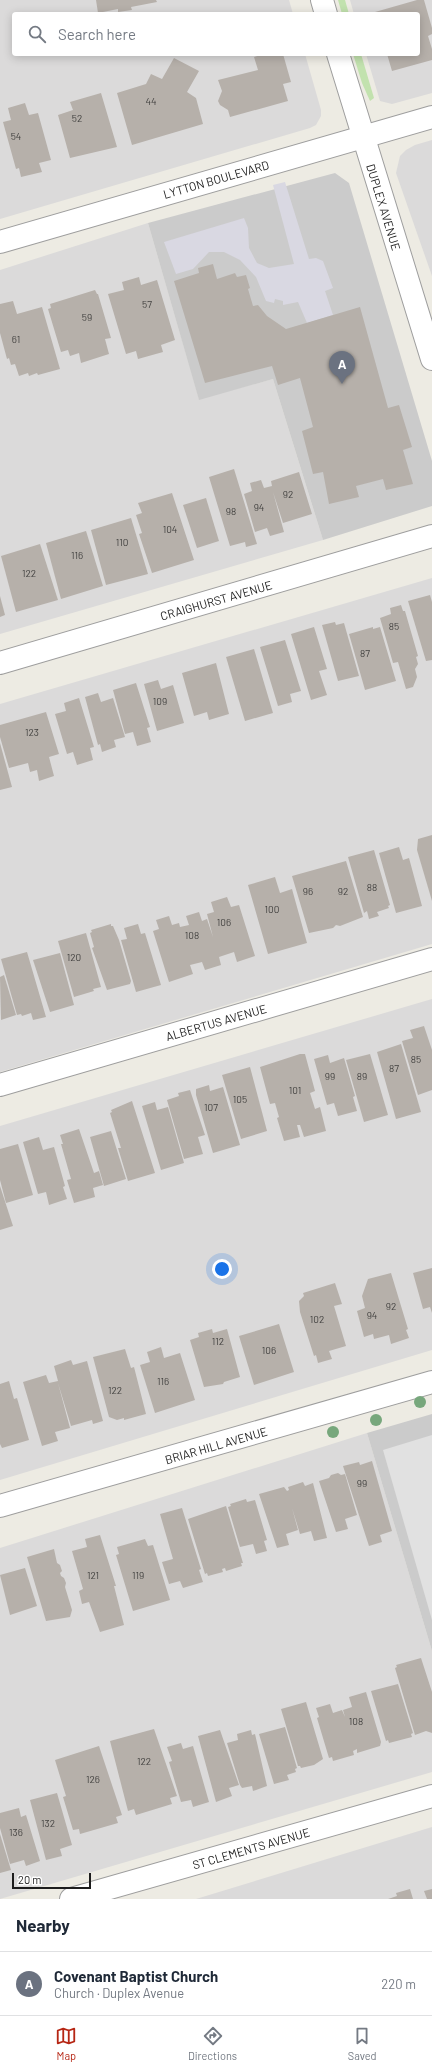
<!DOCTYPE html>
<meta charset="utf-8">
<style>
:root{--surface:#fff;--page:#f2f2f3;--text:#1f2937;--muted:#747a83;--line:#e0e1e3;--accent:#b62614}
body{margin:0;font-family:Barlow,sans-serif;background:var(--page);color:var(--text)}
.scale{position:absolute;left:12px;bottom:10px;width:79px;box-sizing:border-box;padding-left:4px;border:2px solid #1d1d1d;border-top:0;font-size:11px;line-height:14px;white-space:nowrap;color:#1d1d1d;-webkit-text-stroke:3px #fff;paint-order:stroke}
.you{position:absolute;left:222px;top:1269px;width:14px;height:14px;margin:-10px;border:3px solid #fff;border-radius:50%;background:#1a73e8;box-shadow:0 0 0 6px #1a73e833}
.badge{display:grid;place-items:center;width:26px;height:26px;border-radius:50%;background:var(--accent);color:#fff;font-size:13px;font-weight:700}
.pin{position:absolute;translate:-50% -33px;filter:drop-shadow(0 1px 2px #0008)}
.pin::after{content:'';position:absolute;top:21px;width:14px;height:12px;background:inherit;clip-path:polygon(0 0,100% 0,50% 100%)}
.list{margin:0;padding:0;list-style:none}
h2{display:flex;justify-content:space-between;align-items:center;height:52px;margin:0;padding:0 16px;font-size:17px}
h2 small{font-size:13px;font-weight:400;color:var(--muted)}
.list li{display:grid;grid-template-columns:26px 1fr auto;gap:12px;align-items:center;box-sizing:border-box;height:64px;padding:0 16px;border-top:1px solid var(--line)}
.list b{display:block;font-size:15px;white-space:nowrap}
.list p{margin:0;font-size:13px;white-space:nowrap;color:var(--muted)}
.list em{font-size:13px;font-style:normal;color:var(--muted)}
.icon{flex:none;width:22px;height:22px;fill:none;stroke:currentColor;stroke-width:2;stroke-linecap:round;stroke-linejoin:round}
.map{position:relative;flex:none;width:432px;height:1899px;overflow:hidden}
.search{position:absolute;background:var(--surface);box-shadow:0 2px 10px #0003;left:12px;right:12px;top:12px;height:44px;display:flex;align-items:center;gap:10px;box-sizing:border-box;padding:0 14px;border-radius:4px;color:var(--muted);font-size:15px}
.sheet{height:116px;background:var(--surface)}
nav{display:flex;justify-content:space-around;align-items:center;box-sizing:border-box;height:56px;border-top:1px solid var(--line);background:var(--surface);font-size:11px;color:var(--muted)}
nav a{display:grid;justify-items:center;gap:2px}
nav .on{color:var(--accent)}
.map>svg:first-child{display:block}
</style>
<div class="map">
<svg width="432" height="1899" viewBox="0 0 432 1899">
<rect width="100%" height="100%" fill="#edebe3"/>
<g fill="#dbdada">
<path d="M0 0H289L293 14H14V54H305L321 110V116L316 125 310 128 0 219Z"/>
<path d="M350 0H432V93L392 104 380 101 366 54H418V14H354Z"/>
<path d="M432 140V276L396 173 400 156 406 150 415 145Z"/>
<path d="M148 223 199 399 273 379 323 540 0 634V270Z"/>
<path d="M432 578V944L0 1072V704Z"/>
<path d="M432 999V1350L0 1480V1126Z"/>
<path d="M367 1433 432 1651V1772L0 1899V1548Z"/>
<path d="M432 1827V1899H196Z"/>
</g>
<g fill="#cbcbcb">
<path d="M335 173 349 183 432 461V506L323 540 273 379 199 400 148 223Z"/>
<path d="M432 1414V1651L367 1433Z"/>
</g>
<g fill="#c2e2ae">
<path d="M338 0H345L349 14H342Z"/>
<path d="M353 54H361L374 98 370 101 362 83Z"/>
</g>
<path fill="#e1e1e1" d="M432 1435V1620L383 1450Z"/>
<path fill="#d9d8e2" d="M285 182 309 259 316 258 323 261 333 288 325 291 333 315 307 323 298 302 283 305V301L275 299 274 303 266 301 256 277 240 260 224 252H209L193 269 176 274 164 242 244 218 248 228 249 248 257 263 269 268 294 264 273 185Z"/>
<g fill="#b6b0aa">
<path d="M96 0H156L157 2 131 7 132 10 118 12V9L98 13Z"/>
<path d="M417 0H424L432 28V34L428 36 432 49V60L392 71 387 54H418V14H376L375 12Z"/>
<path d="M264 54H283L291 82 283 84 288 101 230 117 228 110 220 105 218 101 222 91 218 80 258 70 254 57Z"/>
<path d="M174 58 199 71 187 92 196 98 203 124 132 145 117 93 146 84 151 74 162 79Z"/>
<path d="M101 93 117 147 70 158 58 115 73 110 70 102Z"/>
<path d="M25 103 29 115 38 113 51 160 39 163 42 172 21 177 19 168 16 169 3 122 11 120 8 108Z"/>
<path d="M213 264 217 279 235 273 237 277 246 275 250 288 248 289 253 306 258 305 267 316 286 329 360 307 388 408 399 405 412 447 403 450 413 484 386 490 383 479 356 486 359 497 329 504 323 472 313 474 302 431 313 427 300 378 278 385 272 366 205 383 174 281 199 273 198 268Z"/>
<path d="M139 277 141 285 157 280 175 340 161 345 163 352 138 359 136 351 126 354 108 294 124 290 122 282Z"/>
<path d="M95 290 97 294H98L111 338 105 339 109 354 81 363 79 353 70 356 68 350 61 352 48 309 51 308 50 304Z"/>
<path d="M13 301 17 314 42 307 60 369 38 375 37 373 29 376 28 373 19 376 15 364 11 365 9 358 7 359 0 333V304Z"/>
<path d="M234 469 257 544 246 547 245 542 230 546 209 477Z"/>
<path d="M299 472 312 514 283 523 273 492 284 532 270 536 267 528 255 532 244 494 252 491 250 483 261 480 264 488 272 486 271 481Z"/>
<path d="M172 493 194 560 152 573 139 534 142 533 136 515 142 513 138 503Z"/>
<path d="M206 498 219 541 197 548 183 505Z"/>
<path d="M131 518 148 574 106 585 91 530Z"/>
<path d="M86 531 103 586 61 599 46 543Z"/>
<path d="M40 544 58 600 16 612 1 556Z"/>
<path d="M430 595 432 602V660L426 661 408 601Z"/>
<path d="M0 596 5 615 0 617Z"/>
<path d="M401 605 403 611H405L418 656 416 657 418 664 415 669 417 677 413 687 406 689 398 662 393 663 380 618 391 614 390 608Z"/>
<path d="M335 622 336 625 344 623 359 676 338 681 322 625Z"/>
<path d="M314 627 327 669 319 671 327 695 311 700 291 634Z"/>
<path d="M373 627V629L380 627 396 681 365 690 349 634Z"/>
<path d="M285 640 301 691 290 694 292 702 278 706 260 647Z"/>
<path d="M254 649 273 713 245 721 226 657Z"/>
<path d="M216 663 229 714 209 720 207 712 194 716 182 673Z"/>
<path d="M158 680 161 689 173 685 184 723 157 731 144 684Z"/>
<path d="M136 683 150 727 147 728 151 742 137 746 133 732 125 734 113 690Z"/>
<path d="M98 693 101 702 113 698 125 737 114 740 116 747 102 752 100 744 98 745 85 697Z"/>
<path d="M79 698 94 747 90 748 93 760 77 765 73 752 67 754 55 714 66 711 64 703Z"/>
<path d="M46 712 59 754 49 757 54 776 39 781 37 770 30 772 28 763 9 768 0 737V725Z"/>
<path d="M0 743 12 787 0 790Z"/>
<path d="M432 835V901L417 850 418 839Z"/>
<path d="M399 847 403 860 409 858 422 906 396 913 379 853Z"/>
<path d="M374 850 390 905 388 906 389 908 377 912 379 916 369 919 367 911 364 913 348 857Z"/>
<path d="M346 861 363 917 340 926 336 925 333 928 309 933 292 876Z"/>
<path d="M275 877 280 893 292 889 307 943 268 954 248 885Z"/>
<path d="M227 897 231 907 239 905 255 956 237 962 234 952 219 957 221 965 205 970 202 962 190 965 193 974 169 982 153 931 159 929 156 920 169 916 172 925 179 923 180 927 189 925 186 916 199 912 202 921 207 919 213 937 207 914 214 912 211 902Z"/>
<path d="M111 924V926H113L119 940 131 981 130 984 107 990 92 948 94 947 90 933 92 932 91 930Z"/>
<path d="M138 924 141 934 145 933 161 985 136 992 121 940 127 939 124 928Z"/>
<path d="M86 933 101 987 93 989 94 991 74 997 58 941Z"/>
<path d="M27 952 46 1017 33 1020 31 1013 22 1016 21 1014 17 1015 1 959Z"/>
<path d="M60 953 74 1005 50 1012 33 960Z"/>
<path d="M4 975 16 1015 1 1020 0 977Z"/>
<path d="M424 1026 432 1050V1090L418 1095 402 1041 413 1038 410 1030Z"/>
<path d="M401 1044 421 1112 396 1119 377 1052Z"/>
<path d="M300 1054H305L315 1091 310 1093 315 1109 320 1107 326 1131 304 1137 300 1125H297L300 1137 284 1141 277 1118 279 1117 275 1103 270 1104 260 1067Z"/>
<path d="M370 1054 388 1115 364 1122 346 1060Z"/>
<path d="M328 1055 330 1063 344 1058 355 1096 353 1097 357 1111 338 1116 334 1103 327 1105 314 1059Z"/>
<path d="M250 1067 267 1131 241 1139 222 1075Z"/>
<path d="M209 1085 210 1091 223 1087 240 1145 213 1153 196 1095V1089Z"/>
<path d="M190 1090 205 1135 198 1137 203 1154 184 1159 167 1100 179 1096 178 1093Z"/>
<path d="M132 1101 155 1173 128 1181 118 1148H121L110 1113 112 1112 111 1110Z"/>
<path d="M155 1102 157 1110 168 1107 184 1163 161 1170 142 1106Z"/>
<path d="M79 1129 94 1173 99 1171 103 1185 93 1188 95 1197 74 1203 67 1180 71 1179 61 1144H63L60 1135Z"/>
<path d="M111 1131 126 1179 104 1186 90 1137Z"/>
<path d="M39 1137 43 1150 54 1147 65 1186 63 1187 67 1199 49 1205 46 1192 38 1194 23 1142Z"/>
<path d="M18 1144 33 1195 6 1203 0 1180V1149Z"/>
<path d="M0 1186 13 1226 0 1230Z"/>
<path d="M432 1268V1313L430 1307 423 1309 413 1273Z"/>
<path d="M391 1273 408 1329 406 1330 409 1338 391 1344 389 1335 374 1339 373 1334 364 1337 357 1311 365 1308 362 1296 368 1279Z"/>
<path d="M335 1283 342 1304 334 1306 346 1346 329 1351 332 1359 318 1363 316 1355 314 1356 300 1312 299 1301 304 1296 303 1293Z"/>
<path d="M279 1324 294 1372 254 1385 239 1336Z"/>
<path d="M212 1329 213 1333 227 1329 240 1377 224 1382 223 1384 204 1387 190 1340 199 1337 198 1333Z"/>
<path d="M161 1347 164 1358 180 1353 195 1400 155 1413 140 1365 150 1362 147 1352Z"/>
<path d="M125 1349 131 1368 134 1367 146 1414 124 1420V1418L117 1420 109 1417 93 1357Z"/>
<path d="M71 1360 73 1365 87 1361 103 1421 93 1424 92 1420 71 1426 58 1383 70 1428 55 1432 58 1441 42 1446 23 1382 46 1375 49 1383 58 1381 54 1366Z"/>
<path d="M9 1381 14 1399 17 1398 29 1440 2 1448 0 1444V1384Z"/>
<path d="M372 1461 392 1531 380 1535 382 1542 369 1546 343 1466 359 1462 360 1465Z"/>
<path d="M338 1473 341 1475 345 1474 357 1515 345 1519 348 1529 336 1532 319 1481 329 1478 331 1475Z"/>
<path d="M303 1482 305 1486 313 1483 327 1538 314 1541 311 1531 300 1534 292 1508 298 1530 286 1534 289 1545 277 1548 259 1494 284 1487 287 1491 289 1490 288 1487Z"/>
<path d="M246 1499 247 1502 255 1500 267 1540 264 1541 267 1551 256 1554 253 1544 240 1547 228 1507 231 1506 230 1504Z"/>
<path d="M226 1506 243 1563H241L242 1566 226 1571 225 1568 222 1569 223 1572 208 1576 207 1573 205 1574 188 1519Z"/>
<path d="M182 1508 201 1569 199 1570 203 1582 183 1588 180 1581 169 1584 162 1562 173 1559 160 1514Z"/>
<path d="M100 1535 116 1586H114L124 1625 100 1632 89 1602 82 1604 79 1591 83 1589 72 1551 87 1547 85 1539Z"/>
<path d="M145 1539 148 1546 153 1545 170 1600 133 1611 116 1555 119 1554 117 1547Z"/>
<path d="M54 1549 57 1563 60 1565 62 1571 60 1573 61 1576 64 1578 66 1583 65 1587 72 1610 70 1617 46 1621 27 1557Z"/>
<path d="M25 1568 37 1606 10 1615 0 1575Z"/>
<path d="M421 1658 432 1692V1733L426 1731 415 1735 395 1668 397 1667 396 1665Z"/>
<path d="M398 1684 413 1733 411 1734 412 1737 389 1743 388 1740 386 1741 371 1691Z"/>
<path d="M366 1692 381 1742 380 1746 357 1753V1749L353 1751 354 1755 333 1761 332 1757 329 1758 317 1718 319 1717 316 1708 330 1704 333 1713 342 1710 345 1717 343 1710 352 1707 349 1697Z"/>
<path d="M306 1702 323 1759 314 1765 301 1768 300 1766H298L281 1709Z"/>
<path d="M285 1727 297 1768 295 1769 296 1772 287 1775 289 1780 274 1784 259 1734Z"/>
<path d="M154 1729 177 1796 170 1798 172 1804 136 1815 134 1809 128 1811 110 1741Z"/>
<path d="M220 1730 239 1785 229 1788 232 1796 216 1802 198 1736Z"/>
<path d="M251 1730 252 1735 255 1734 267 1786 253 1791 252 1786 242 1788 240 1785 227 1743 238 1740 237 1734Z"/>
<path d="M181 1743 183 1749 193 1746 209 1802 193 1807 191 1800 181 1802 169 1762 172 1761 167 1747Z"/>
<path d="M99 1746 122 1815 116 1817 118 1823 80 1834 79 1829 73 1830 63 1797 66 1796 55 1760Z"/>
<path d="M57 1793 72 1845 60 1849 62 1856 46 1860 30 1800Z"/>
<path d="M19 1808 21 1817 26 1815 40 1861 26 1866 24 1860 10 1864 0 1828V1813Z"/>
<path d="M0 1834 11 1870 0 1873Z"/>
<path d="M410 1889 413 1899H388L397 1896 396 1893Z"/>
<path d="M432 1889V1899H427L424 1891Z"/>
</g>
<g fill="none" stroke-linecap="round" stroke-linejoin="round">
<defs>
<g id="street">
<path d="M322 0 326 14"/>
<path d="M338 54 432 359"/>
<path d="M0 242 432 117"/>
<path d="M0 663 432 536"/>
<path d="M0 1085 432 959"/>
<path d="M0 1506 432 1382"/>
<path d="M71 1899 432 1796"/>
</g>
</defs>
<use href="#street" stroke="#9e9e9e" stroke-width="24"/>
<use href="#street" stroke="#fff" stroke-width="22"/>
</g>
<g fill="#77a77c">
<circle cx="420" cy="1402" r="6"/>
<circle cx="376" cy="1420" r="6"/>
<circle cx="333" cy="1432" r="6"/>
</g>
<g text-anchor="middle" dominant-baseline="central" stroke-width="3" stroke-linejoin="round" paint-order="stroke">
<g font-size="10" fill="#434240">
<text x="151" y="101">44</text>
<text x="77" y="118">52</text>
<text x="16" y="136">54</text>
<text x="147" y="304">57</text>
<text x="87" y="317">59</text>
<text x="16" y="339">61</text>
<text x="288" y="494">92</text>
<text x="259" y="507">94</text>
<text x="231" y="511">98</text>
<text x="170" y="529">104</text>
<text x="122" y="542">110</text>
<text x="77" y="555">116</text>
<text x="29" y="573">122</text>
<text x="394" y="626">85</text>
<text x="365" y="653">87</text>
<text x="160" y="701">109</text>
<text x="32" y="732">123</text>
<text x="372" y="887">88</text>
<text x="308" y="891">96</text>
<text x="343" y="891">92</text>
<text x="272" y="909">100</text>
<text x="224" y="922">106</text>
<text x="192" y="935">108</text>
<text x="74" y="957">120</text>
<text x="416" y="1059">85</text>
<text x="394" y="1068">87</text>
<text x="330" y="1076">99</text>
<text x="362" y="1076">89</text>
<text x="295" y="1090">101</text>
<text x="240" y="1099">105</text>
<text x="211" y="1107">107</text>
<text x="391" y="1306">92</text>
<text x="372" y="1315">94</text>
<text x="317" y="1319">102</text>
<text x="218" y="1341">112</text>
<text x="269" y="1350">106</text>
<text x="163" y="1381">116</text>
<text x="115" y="1390">122</text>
<text x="362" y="1483">99</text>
<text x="93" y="1575">121</text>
<text x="138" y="1575">119</text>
<text x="356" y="1721">108</text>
<text x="144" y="1761">122</text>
<text x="93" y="1779">126</text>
<text x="48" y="1823">132</text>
<text x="16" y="1832">136</text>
</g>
<g font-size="12" fill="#1d1d1d" stroke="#fff">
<text transform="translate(216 179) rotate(-16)">LYTTON BOULEVARD</text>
<text transform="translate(384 207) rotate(73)">DUPLEX AVENUE</text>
<text transform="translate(216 600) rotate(-16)">CRAIGHURST AVENUE</text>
<text transform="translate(216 1022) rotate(-16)">ALBERTUS AVENUE</text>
<text transform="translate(216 1445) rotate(-16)">BRIAR HILL AVENUE</text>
<text transform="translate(251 1848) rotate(-16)">ST CLEMENTS AVENUE</text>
</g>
</g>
</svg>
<div class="scale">20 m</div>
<div class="you"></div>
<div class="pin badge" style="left:342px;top:384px;background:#6b7280">A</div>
<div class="search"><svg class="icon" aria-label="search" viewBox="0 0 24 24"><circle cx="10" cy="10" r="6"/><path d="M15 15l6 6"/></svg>Search here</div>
</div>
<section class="sheet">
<h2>Nearby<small></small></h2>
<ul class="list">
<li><span class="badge" style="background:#6b7280">A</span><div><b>Covenant Baptist Church</b><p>Church · Duplex Avenue</p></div><em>220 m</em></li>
</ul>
</section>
<nav>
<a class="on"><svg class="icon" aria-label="map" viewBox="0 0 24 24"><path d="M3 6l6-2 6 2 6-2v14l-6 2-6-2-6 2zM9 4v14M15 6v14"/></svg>Map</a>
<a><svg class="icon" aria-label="directions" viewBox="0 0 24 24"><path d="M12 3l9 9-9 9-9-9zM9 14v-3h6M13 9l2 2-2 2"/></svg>Directions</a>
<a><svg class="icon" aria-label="saved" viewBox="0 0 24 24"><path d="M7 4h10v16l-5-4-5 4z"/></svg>Saved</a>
</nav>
